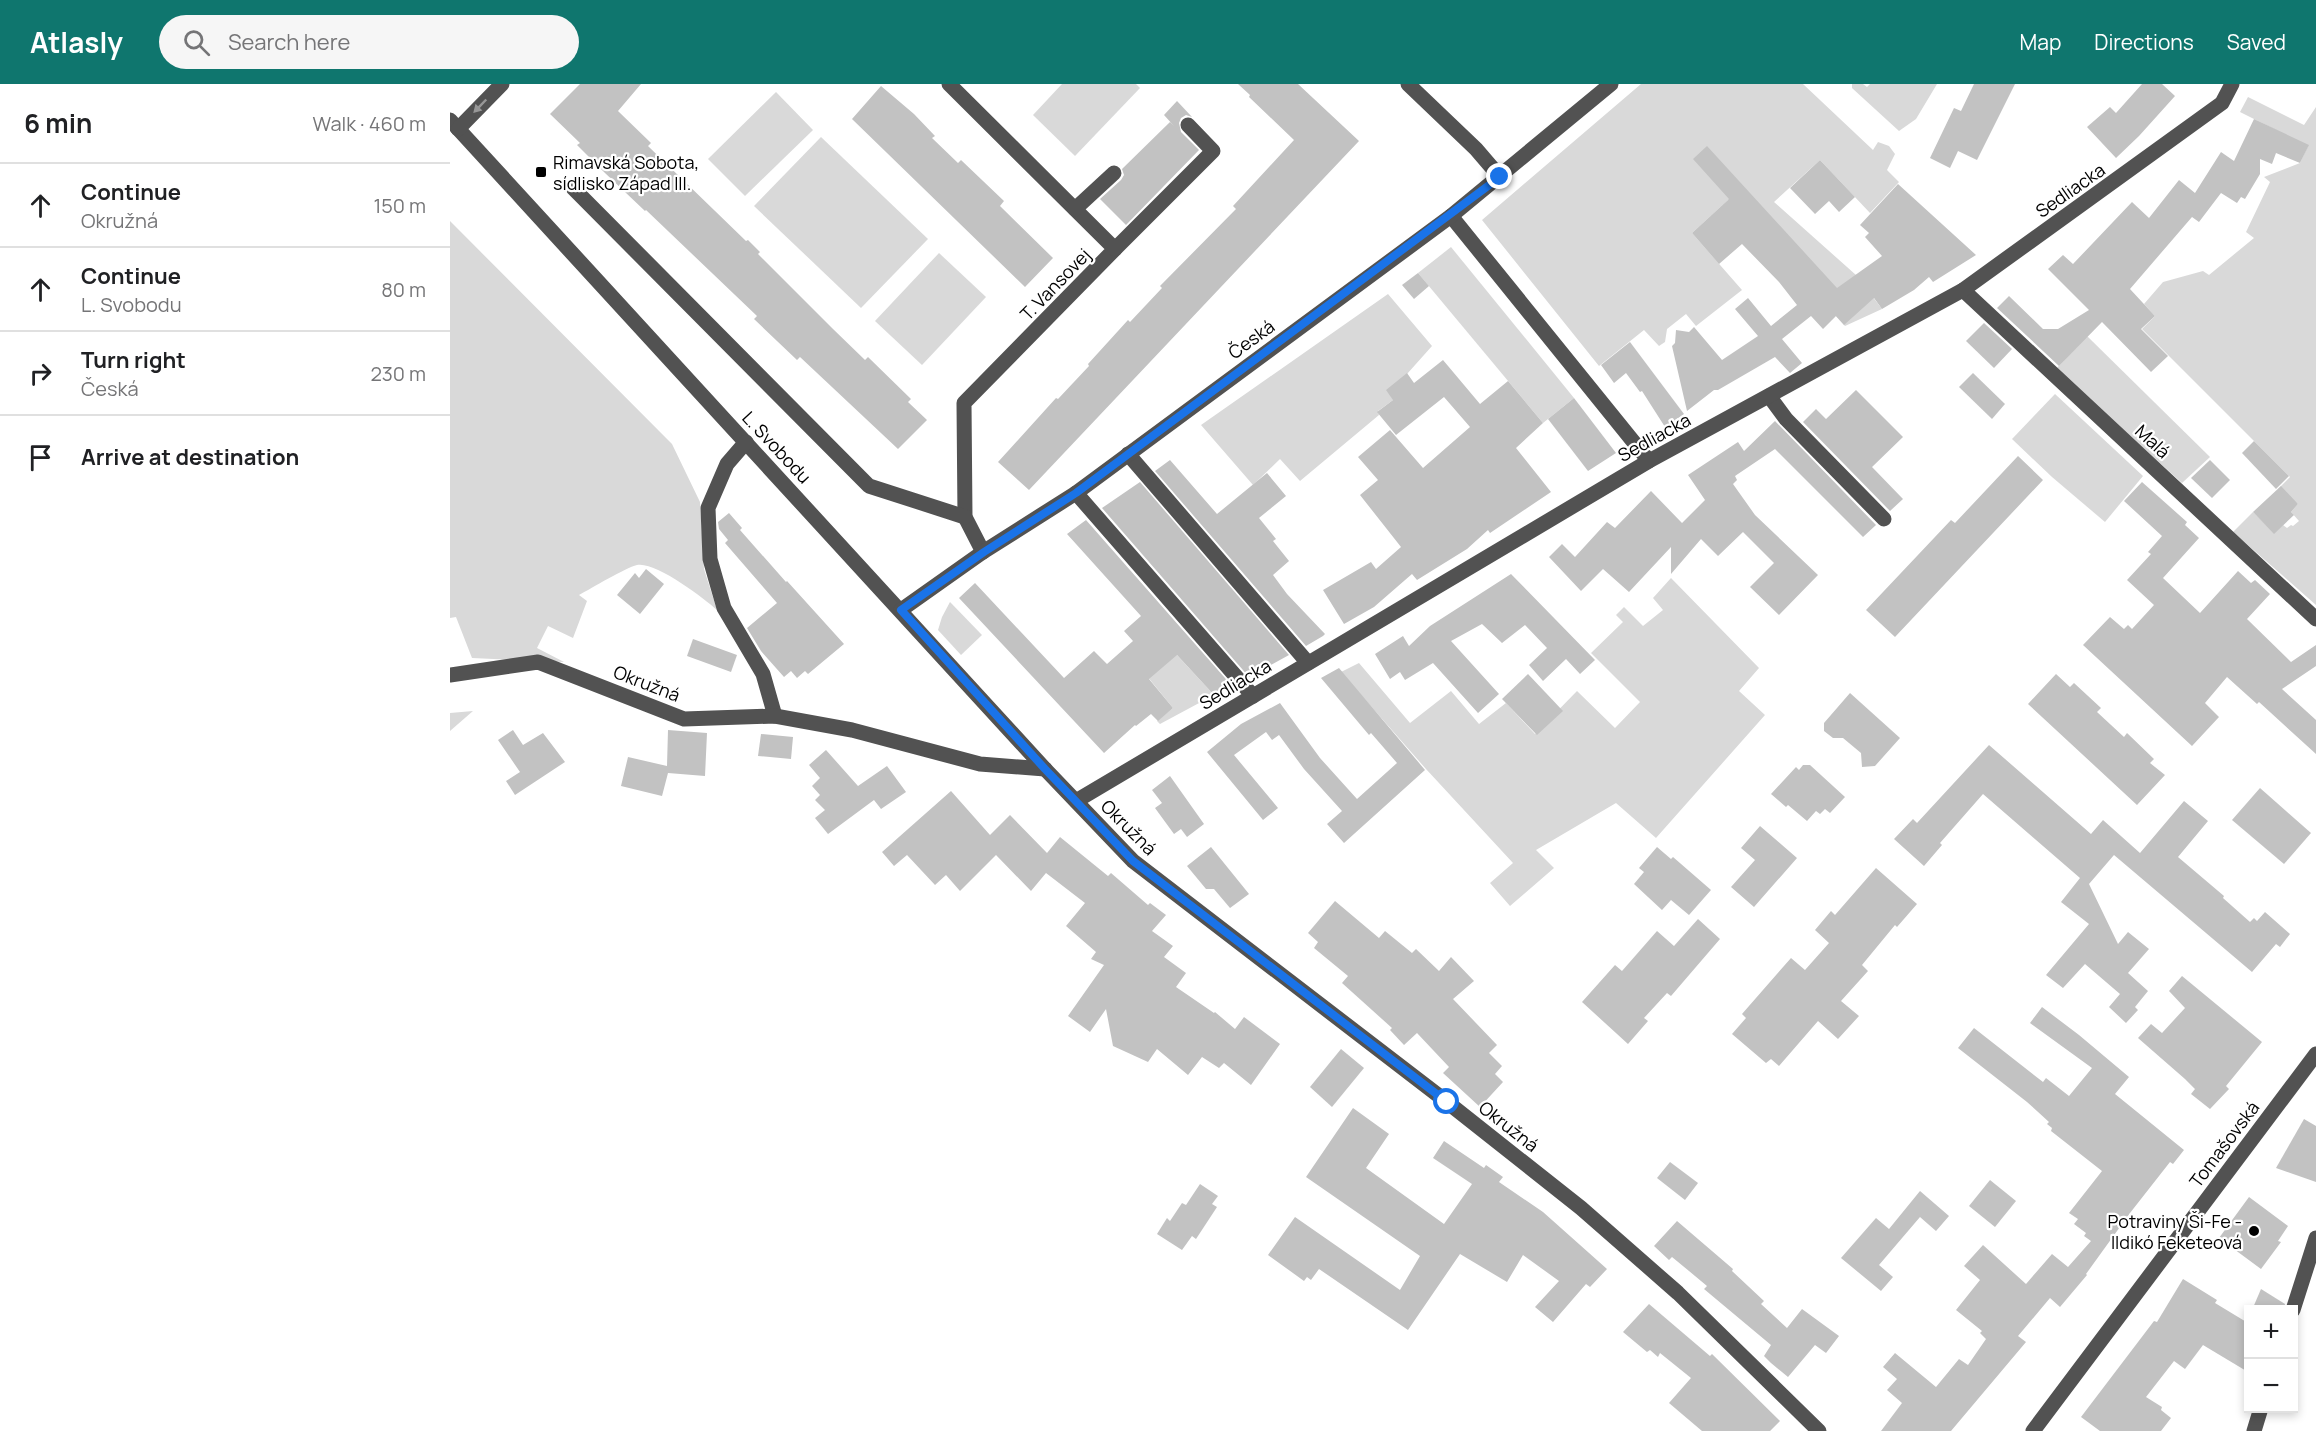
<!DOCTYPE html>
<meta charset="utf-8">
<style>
:root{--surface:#fff;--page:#f6f6f6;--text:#202124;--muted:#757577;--line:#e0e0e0;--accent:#0f766e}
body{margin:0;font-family:Manrope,sans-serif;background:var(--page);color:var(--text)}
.controls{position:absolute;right:18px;bottom:18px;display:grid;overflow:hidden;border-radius:0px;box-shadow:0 3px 9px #0003}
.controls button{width:54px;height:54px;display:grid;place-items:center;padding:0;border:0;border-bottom:2px solid var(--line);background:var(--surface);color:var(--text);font:30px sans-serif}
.stop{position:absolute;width:18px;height:18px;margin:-14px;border:4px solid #1a73e8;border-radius:50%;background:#fff}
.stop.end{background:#1a73e8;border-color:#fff;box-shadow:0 2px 6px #0008}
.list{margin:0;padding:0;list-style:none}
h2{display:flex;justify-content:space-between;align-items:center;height:78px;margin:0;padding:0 24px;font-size:26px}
h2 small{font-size:20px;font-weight:400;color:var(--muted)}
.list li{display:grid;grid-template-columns:39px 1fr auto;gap:18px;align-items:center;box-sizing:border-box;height:84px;padding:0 24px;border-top:2px solid var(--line)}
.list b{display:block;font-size:22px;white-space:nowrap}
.list p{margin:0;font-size:20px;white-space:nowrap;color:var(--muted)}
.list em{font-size:20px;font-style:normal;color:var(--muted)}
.icon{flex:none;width:33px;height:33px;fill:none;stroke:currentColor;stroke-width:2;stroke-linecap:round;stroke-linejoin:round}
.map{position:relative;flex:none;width:1866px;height:1347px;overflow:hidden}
header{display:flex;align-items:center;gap:36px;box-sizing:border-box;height:84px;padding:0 30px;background:var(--accent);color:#fff}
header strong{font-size:28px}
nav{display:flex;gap:33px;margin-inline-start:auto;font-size:21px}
.search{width:420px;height:54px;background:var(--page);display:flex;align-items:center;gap:15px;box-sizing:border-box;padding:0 21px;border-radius:33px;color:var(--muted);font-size:22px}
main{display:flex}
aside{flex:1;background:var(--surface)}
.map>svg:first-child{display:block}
</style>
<header>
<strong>Atlasly</strong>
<div class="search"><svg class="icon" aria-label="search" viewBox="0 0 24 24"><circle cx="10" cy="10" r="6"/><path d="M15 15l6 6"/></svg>Search here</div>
<nav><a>Map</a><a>Directions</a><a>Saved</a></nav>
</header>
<main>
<aside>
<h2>6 min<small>Walk · 460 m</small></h2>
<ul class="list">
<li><svg class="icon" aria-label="ahead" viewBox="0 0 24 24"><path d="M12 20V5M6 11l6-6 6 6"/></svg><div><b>Continue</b><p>Okružná</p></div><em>150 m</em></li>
<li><svg class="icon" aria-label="ahead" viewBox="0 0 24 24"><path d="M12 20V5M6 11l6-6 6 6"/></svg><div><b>Continue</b><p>L. Svobodu</p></div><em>80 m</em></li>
<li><svg class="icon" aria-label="right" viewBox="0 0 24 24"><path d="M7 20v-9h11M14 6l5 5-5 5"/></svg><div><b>Turn right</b><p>Česká</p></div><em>230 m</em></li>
<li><svg class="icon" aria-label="arrive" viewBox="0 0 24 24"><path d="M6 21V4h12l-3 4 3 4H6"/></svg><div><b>Arrive at destination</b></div></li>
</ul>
</aside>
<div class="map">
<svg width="1866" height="1347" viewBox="0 0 1866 1347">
<rect width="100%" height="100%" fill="#fff"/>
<g fill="#d9d9d9">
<path d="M612 0H686L690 4 625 72 583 31Z"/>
<path d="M1191 0H1353L1423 66 1428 58 1439 62 1445 70 1437 86 1449 98 1420 129 1370 76 1324 118 1406 191 1432 225 1395 242 1278 116 1242 149 1292 206 1246 242 1236 230 1217 245 1215 258 1209 262 1194 246 1149 282 1032 136Z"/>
<path d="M1402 0H1413L1417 3 1420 0H1487L1466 35 1449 47 1402 4Z"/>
<path d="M326 8 363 46 295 112 258 75Z"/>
<path d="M1798 13 1854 41 1866 23V521L1783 448 1803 428 1824 449 1833 441 1837 444 1841 441 1843 442 1849 437 1841 428 1848 420 1828 405 1840 393 1692 245 1705 232 1694 220 1713 198 1753 187 1759 191 1804 154 1796 148 1820 98 1814 93 1850 79 1858 62 1790 28Z"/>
<path d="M371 53 478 155 411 224 304 122Z"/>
<path d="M0 137 222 360 250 418 254 485 267 526C254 514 205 477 187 481 175 484 142 504 129 511L137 517 123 554 98 542 87 564 114 578 22 574 6 533 0 534Z"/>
<path d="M1001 163 1124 314 1093 339 968 189Z"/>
<path d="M489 169 536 213 472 281 425 237Z"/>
<path d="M938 210 982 262 957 290 943 316 928 327 929 331 850 397 830 375 803 401 751 341Z"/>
<path d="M1637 252 1760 373 1732 399 1606 285Z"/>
<path d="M1605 310 1693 392 1655 438 1602 393 1562 355Z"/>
<path d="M1221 494 1309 584 1289 607 1315 631 1206 754 1166 719 1086 766 1104 784 1060 822 1040 799 1063 779 976 685 891 588 909 579 960 639 1001 607 1029 640 1056 619 1085 650 1127 607 1165 644 1190 618 1141 569 1173 538 1166 531 1174 523 1193 542 1213 526 1203 514Z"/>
<path d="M500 518 532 551 511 571 488 546 492 533Z"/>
<path d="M725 569 764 611 710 640 707 637 723 624 697 592Z"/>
<path d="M23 627 0 647V629Z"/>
</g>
<g fill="#c2c2c2">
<path d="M130 0H191L168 27 201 59 198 62 232 95 296 157 298 156 310 168 308 170 382 244 415 276 418 273 461 315 458 318 477 336 448 365 350 273 347 276 304 235 307 232 196 126 195 127 155 89 127 61 130 59 100 30Z"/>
<path d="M788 0H848L909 57 579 406 548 378 606 314 608 315 639 282 638 280 678 236 680 238 712 204 710 202 786 125 783 122 844 56 799 13 800 11Z"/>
<path d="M1524 0H1565L1527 76 1508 67 1500 84 1480 74 1504 24 1511 27Z"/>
<path d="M1692 0H1712L1725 12 1689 52 1666 74 1637 43 1660 23 1666 29Z"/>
<path d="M431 2 464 30 485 52 482 54 508 79 511 76 554 117 550 122 603 174 575 203 402 35Z"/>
<path d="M727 17 742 33 736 31 731 34 729 39 731 48 749 66 676 141 650 115 671 96 674 91 672 85 720 38 724 42 714 31Z"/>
<path d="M1804 35 1859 61 1850 79 1826 69 1822 80 1810 75V90L1795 115 1791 113 1787 119 1771 109 1749 138 1742 133 1680 205 1705 232 1691 245 1718 272 1701 288 1652 238 1609 282 1547 224 1559 212 1593 245H1608L1639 226 1598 185 1613 171 1623 180 1682 118 1699 134 1729 96 1745 109 1771 68 1784 77Z"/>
<path d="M1257 62 1387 204 1432 172 1415 153 1419 149 1410 141 1448 100 1526 171 1483 198 1479 193 1464 206 1432 225 1424 214 1394 241 1386 232 1373 245 1361 232 1332 255 1352 279 1340 289 1325 273 1268 306H1264L1237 327 1222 262 1225 259 1226 246 1239 248 1244 243 1272 276 1308 252 1285 225 1298 214 1321 242 1347 221 1329 198 1292 160 1269 180 1242 149 1279 115 1243 75Z"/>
<path d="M1370 76 1405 113 1389 128 1379 117 1365 130 1340 104Z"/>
<path d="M968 189 979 202 964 215 952 201Z"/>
<path d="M1534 239 1562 265 1544 284 1516 257Z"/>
<path d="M1180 258 1234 330 1215 343 1192 307 1190 308 1176 289 1164 299 1151 281Z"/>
<path d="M993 276 1030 320 1058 297 1093 339 1066 364 1101 408 1040 449 1038 446 1017 465 967 496 962 490 924 523 894 540 873 506 921 478 926 485 951 463 910 411 928 396 908 373 940 346 973 384 1020 343 994 313 946 351 927 328 943 316 936 306 957 289 964 299Z"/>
<path d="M1523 289 1555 320 1542 335 1509 303Z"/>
<path d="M1406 306 1453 353 1422 383 1453 415 1440 427 1353 338 1366 325 1376 335Z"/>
<path d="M1124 314 1166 369 1138 387 1098 335Z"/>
<path d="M1325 337 1426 441 1413 453 1325 365 1285 392 1287 396 1283 400 1305 431 1368 491 1329 531 1300 503 1324 479 1293 448 1268 472 1251 455 1221 490V463L1179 508 1153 485 1131 507 1099 473 1112 460 1125 473 1157 438 1165 444 1201 407 1232 439 1255 416 1238 391 1288 358 1294 367Z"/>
<path d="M1804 357 1839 392 1826 405 1792 369Z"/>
<path d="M1568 372 1593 396 1445 553 1416 526 1501 436 1505 439Z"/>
<path d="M720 376 767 430 817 389 836 412 809 434 826 455 823 457 839 477 823 491 837 510 875 550 873 552 856 562 705 387Z"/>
<path d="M1760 376 1780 396 1762 414 1741 394Z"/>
<path d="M690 398 839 571 799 593 652 424Z"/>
<path d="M1692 398 1737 438 1735 441 1749 454 1713 494 1750 529 1788 487 1801 499 1805 496 1820 510 1797 535 1841 578 1866 561V582L1832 605 1866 636V670L1809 618 1807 620 1777 593 1755 619 1769 633 1742 662 1633 561 1660 533 1674 545 1678 541 1682 545 1704 521 1677 496 1701 470 1698 468 1712 452 1674 417Z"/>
<path d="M1831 402 1848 420 1841 428 1844 431 1824 450 1803 428Z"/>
<path d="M279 429 292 444 290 446 336 498 337 497 394 560 358 590 355 587 347 594 341 587 334 593 311 567 297 544 327 519 275 459 278 456 269 445 268 438Z"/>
<path d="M636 436 782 602 764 611 727 571 699 595 723 624 708 637 701 630 686 642 685 641 654 669 509 514 525 499 614 594 644 567 657 580 683 557 674 547 691 532 617 450Z"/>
<path d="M196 485 214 500 190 530 167 511 185 489 189 494Z"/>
<path d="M1061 490 1145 576 1130 590 1116 575 1093 597 1079 581 1097 564 1075 541 1052 559 1032 540 1001 557 1049 610 1028 629 983 579 955 596 950 588 940 595 925 570 953 552 959 562 980 542Z"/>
<path d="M243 555 287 571 281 588 237 572Z"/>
<path d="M889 584 975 686 894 759 877 740 892 727 854 685 829 651 822 656 816 648 784 671 828 724 813 736 757 668 791 640 830 619 870 674 907 715 947 679 921 649 919 651 871 594Z"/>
<path d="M1078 590 1113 627 1087 651 1052 615Z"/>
<path d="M1606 590 1620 603 1624 599 1651 624 1647 628 1674 653 1677 649 1704 675 1700 679 1715 691 1687 721 1578 620Z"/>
<path d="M1400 609 1450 654 1425 682 1412 683 1411 669 1393 654H1383L1374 647V639Z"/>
<path d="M63 646 73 661 93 649 115 678 65 711 56 697 70 688 48 656Z"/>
<path d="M218 646 257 649 255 692 218 689 212 712 171 702 178 673 217 682Z"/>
<path d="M311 650 343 653 341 675 308 672Z"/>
<path d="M1539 661 1641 750 1653 736 1690 769 1734 717 1758 737 1728 773 1774 812 1773 814 1800 838 1804 834 1807 837 1815 828 1840 850 1830 863 1826 860 1802 888 1664 771 1639 800 1668 860 1678 848 1699 865 1678 889 1698 907 1685 923 1688 926 1676 939 1659 923 1670 910 1635 880 1613 904 1596 891 1639 840 1611 818 1630 794 1533 710 1490 759 1492 761 1474 782 1444 755 1463 735 1467 739Z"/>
<path d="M376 666 408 702 437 682 456 708 431 725 424 716 378 750 365 734 375 726 365 716 370 711 362 702 370 694 359 681Z"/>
<path d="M1353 681H1360L1395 713 1380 729 1375 725 1370 730 1366 727 1357 737 1338 721 1336 723 1321 710 1346 683 1349 686Z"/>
<path d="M720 692 754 740 737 753 731 745 724 750 705 724 712 719 702 706Z"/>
<path d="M1810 704 1861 749 1834 780 1782 736Z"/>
<path d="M501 707 540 751 560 731 597 769 610 753 658 792 661 789 698 821 700 819 716 831 702 847 723 862 714 873 736 889 726 903 764 929 765 928 785 945 794 933 830 960 801 1001 774 979 769 984 752 973 738 991 707 965 698 978 663 962 656 925 640 948 618 932 654 881 641 875 646 868 616 842 635 819 596 789 581 807 546 771 510 807 496 791 485 801 457 771 444 782 432 768Z"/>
<path d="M1310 742 1347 774 1304 823 1281 803 1305 776 1291 764Z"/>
<path d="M761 763 799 810 780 824 764 805H756L737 782Z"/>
<path d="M1207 763 1221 775 1223 773 1261 806 1239 831 1221 816 1212 826 1184 800 1194 788 1189 784Z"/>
<path d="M1426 784 1467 820 1447 843 1445 841 1412 881 1418 887 1391 917 1409 932 1388 955 1368 937 1329 982 1321 975 1316 979 1282 950 1296 934 1292 930 1341 874 1355 886 1379 859 1365 846 1381 827 1385 831Z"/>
<path d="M885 817 929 854 935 847 962 869 966 865 989 887 1001 873 1024 897 1003 915 1047 961 1039 969 1052 982 1045 990 1053 998 1030 1023 993 989 999 983 967 949 954 961 940 946 942 944 892 899 898 892 864 864 868 858 858 849Z"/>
<path d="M1248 835 1270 855 1221 912 1217 909 1194 934 1198 937 1178 960 1132 918 1165 881 1172 887 1207 847 1224 862Z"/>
<path d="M1732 892 1812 958 1776 1002 1779 1005 1760 1025 1741 1010 1745 1005 1735 995 1688 954 1701 940 1712 949 1735 924 1719 907Z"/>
<path d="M1592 923 1629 951 1679 993 1665 1010 1734 1066 1723 1080 1720 1078 1680 1129 1636 1190 1637 1191 1610 1223 1600 1214 1568 1252 1576 1258 1501 1347H1431L1452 1319 1437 1306 1447 1295 1433 1283 1445 1269 1486 1303 1509 1275 1518 1281 1536 1255 1530 1249 1532 1247 1506 1226 1530 1196 1514 1182 1533 1161 1576 1200 1602 1170 1618 1183 1641 1157 1634 1152 1636 1149 1624 1140 1628 1135 1619 1129 1652 1087 1601 1047 1602 1044 1597 1040 1599 1038 1577 1018 1508 964 1524 944 1593 998 1596 994 1619 1012 1642 984 1580 939Z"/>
<path d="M891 965 914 984 882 1023 860 1003Z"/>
<path d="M903 1024 939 1050 916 1084 994 1140 1022 1100 983 1074 994 1057 1034 1084 1036 1081 1053 1093 1049 1098 1093 1128 1157 1185 1140 1203 1136 1200 1103 1238 1085 1223 1109 1197 1073 1171 1057 1198 1010 1170 958 1246 869 1185 861 1196 857 1193 854 1197 818 1171 845 1133 950 1206 970 1172 856 1093Z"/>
<path d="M1854 1035 1866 1042V1098L1826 1084Z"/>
<path d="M1220 1078 1248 1099 1235 1116 1207 1094Z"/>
<path d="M1540 1096 1566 1117 1545 1143 1519 1122Z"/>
<path d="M750 1100 768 1112 762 1120 767 1123 746 1155 742 1152 732 1166 707 1150 717 1134 720 1137 732 1119 736 1121Z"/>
<path d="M1470 1107 1499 1132 1486 1147 1470 1133 1429 1181 1443 1193 1431 1207 1391 1174 1426 1134 1439 1145Z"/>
<path d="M1799 1113 1838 1142 1828 1157 1831 1158 1811 1185 1769 1154Z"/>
<path d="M1227 1137 1283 1185 1282 1187 1314 1217 1311 1220 1337 1244 1352 1225 1389 1252 1376 1269 1365 1261 1338 1293 1321 1279 1314 1272 1321 1261 1254 1205 1257 1202 1239 1187 1222 1173 1219 1176 1204 1162Z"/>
<path d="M1733 1195 1767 1216 1765 1219 1798 1239V1288L1753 1261 1735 1285 1724 1277 1696 1313 1712 1323 1711 1326 1721 1334 1711 1347H1650L1631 1333 1704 1237 1707 1238Z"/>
<path d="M1811 1205 1835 1220 1834 1226H1802Z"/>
<path d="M1199 1220 1260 1272 1262 1270 1330 1337 1320 1347H1252L1219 1319 1241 1294 1210 1269 1208 1273 1200 1266 1197 1268 1173 1248Z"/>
</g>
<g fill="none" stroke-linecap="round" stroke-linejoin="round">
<g stroke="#525252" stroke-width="15">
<path d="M499 0 665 165 514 319 515 433 533 468"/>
<path d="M958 0 1026 65 1050 93"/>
<path d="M0 36 595 685 683 777 997 1018 1131 1124 1228 1209 1369 1347"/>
<path d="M8 45 52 0"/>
<path d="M123 104 419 402 515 433"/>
<path d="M625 125 664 89"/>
<path d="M1001 132 1199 377"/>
<path d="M665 165 763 67 738 41"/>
<path d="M1513 206 1866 535"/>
<path d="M1319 312 1336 335 1434 435"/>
<path d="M296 358 277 380 258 424 260 475 274 524 313 590 325 632"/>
<path d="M678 370 858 579"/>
<path d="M626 409 803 612"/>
<path d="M451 526 533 468 626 409 1001 132 1161 0"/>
<path d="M0 591 88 578 234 635 325 632 402 646 530 680 595 685"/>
<path d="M626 717 1199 377 1513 206 1772 19 1782 0"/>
<path d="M1843 1226 1866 1154"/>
<path d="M1583 1347 1866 970"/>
<path d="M1804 1347 1811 1324"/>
</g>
</g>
<defs><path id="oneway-solid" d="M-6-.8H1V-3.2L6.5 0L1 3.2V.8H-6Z" transform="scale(1.5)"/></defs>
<use fill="#979797" href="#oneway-solid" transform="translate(30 22) rotate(134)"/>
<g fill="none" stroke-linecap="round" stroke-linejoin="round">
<path stroke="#1a73e8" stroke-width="8" d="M997 1018 683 777 595 685 451 526 534 468 626 409 1050 93"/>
</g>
<g fill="#000" stroke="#fff" stroke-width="2">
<rect x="85" y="82" width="12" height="12" rx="3"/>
<circle cx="1804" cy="1147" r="6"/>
</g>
<g text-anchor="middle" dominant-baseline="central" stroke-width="4.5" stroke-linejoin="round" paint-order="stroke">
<g font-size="18" fill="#000" stroke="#fff" text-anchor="start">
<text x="103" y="78">Rimavská Sobota,<tspan x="103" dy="21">sídlisko Západ III.</tspan></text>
<text x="1792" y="1137" text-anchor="end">Potraviny Ši-Fe -<tspan x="1792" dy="21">Ildikó Feketeová</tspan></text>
</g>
<g font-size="18" fill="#000" stroke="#fff">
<text transform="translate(1620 106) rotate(-35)">Sedliacka</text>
<text transform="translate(605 200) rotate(-46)">T. Vansovej</text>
<text transform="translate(801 255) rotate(-36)">Česká</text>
<text transform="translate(1204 353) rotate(-29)">Sedliacka</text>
<text transform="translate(1703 357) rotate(43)">Malá</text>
<text transform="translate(327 363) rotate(47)">L. Svobodu</text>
<text transform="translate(197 599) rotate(21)">Okružná</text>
<text transform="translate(785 600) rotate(-31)">Sedliacka</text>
<text transform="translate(679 743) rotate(45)">Okružná</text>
<text transform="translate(1059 1042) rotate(38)">Okružná</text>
<text transform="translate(1774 1060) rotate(-53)">Tomašovská</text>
</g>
</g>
</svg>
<div class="controls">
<button>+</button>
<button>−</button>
</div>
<div class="stop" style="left:997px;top:1018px"></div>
<div class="stop end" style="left:1050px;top:93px"></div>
</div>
</main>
